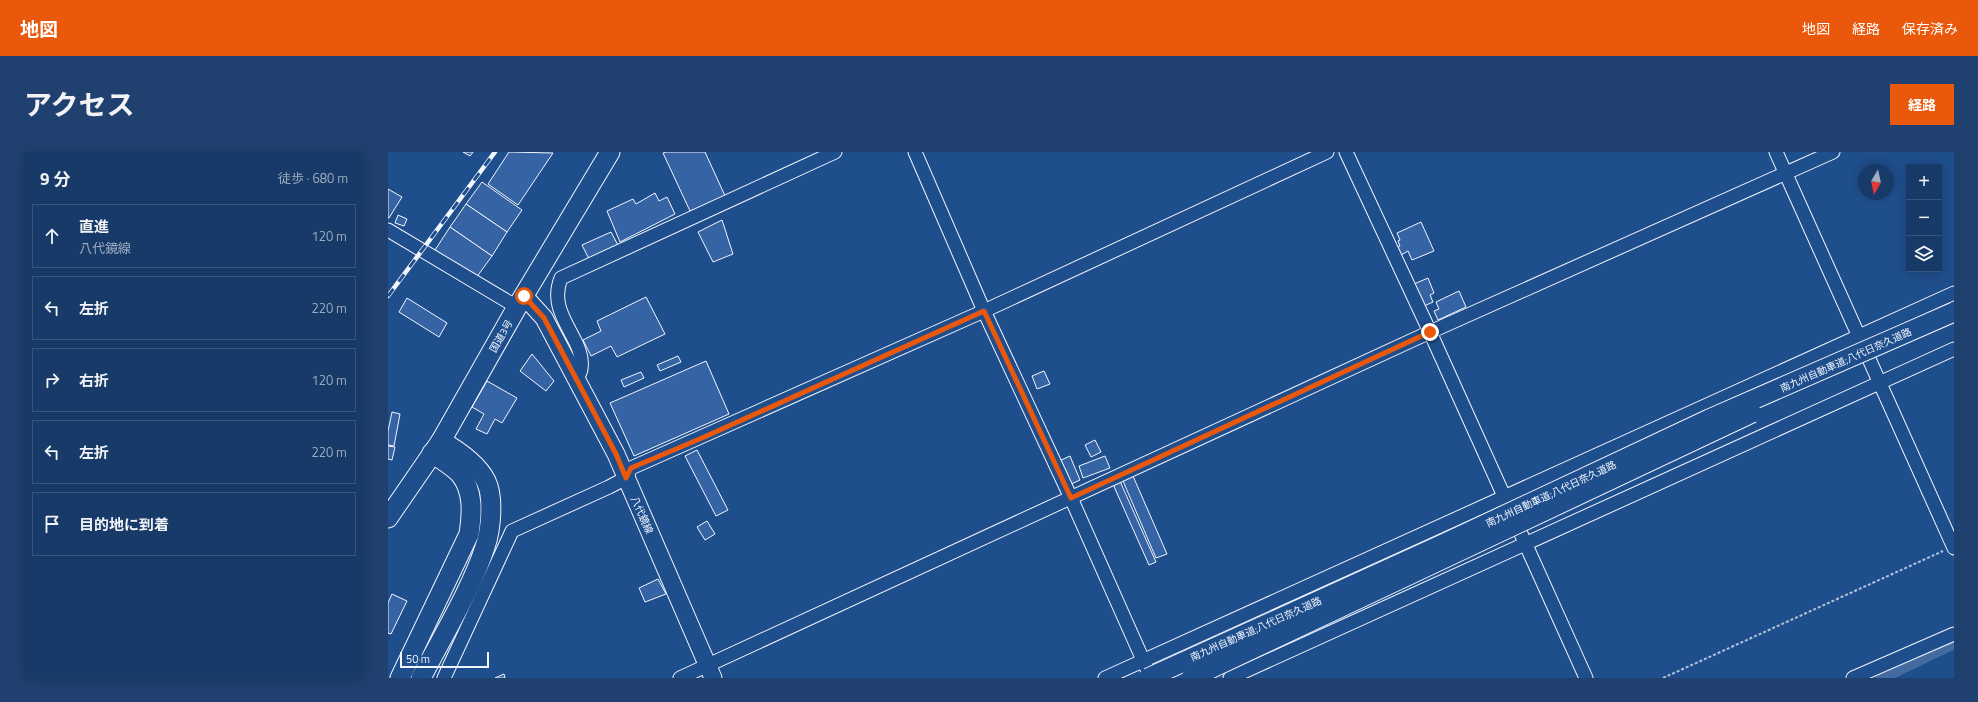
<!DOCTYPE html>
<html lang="ja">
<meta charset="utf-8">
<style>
:root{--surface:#173a69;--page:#20416f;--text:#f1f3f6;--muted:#9eadc0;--line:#36547d;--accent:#ea580c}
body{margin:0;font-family:"Titillium Web","Noto Sans JP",sans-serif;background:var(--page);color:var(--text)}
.controls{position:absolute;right:12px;top:12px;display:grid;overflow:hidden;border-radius:0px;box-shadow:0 2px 10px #0003}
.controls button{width:36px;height:36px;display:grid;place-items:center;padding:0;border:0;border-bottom:1px solid var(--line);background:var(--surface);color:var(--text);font:20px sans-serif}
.compass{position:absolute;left:1470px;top:12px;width:36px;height:36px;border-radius:50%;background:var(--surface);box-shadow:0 2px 10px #0003;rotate:189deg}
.scale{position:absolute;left:12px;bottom:10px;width:89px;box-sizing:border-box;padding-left:4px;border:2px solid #f2f6ff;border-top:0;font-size:11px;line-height:14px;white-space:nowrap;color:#f2f6ff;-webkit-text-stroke:3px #1f4e8c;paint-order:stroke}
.stop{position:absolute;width:12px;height:12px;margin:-9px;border:3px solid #ea580c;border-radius:50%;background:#fff}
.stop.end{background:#ea580c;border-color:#fff;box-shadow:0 1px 4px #0008}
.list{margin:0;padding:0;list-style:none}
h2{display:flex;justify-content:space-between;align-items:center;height:52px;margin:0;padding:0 16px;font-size:17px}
h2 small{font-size:13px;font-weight:400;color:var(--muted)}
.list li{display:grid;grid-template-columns:26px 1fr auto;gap:12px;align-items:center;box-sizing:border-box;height:64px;margin:0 8px 8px;padding:0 8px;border:1px solid var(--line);border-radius:0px}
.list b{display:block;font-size:15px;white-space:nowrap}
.list p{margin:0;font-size:13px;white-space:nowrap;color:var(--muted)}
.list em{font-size:13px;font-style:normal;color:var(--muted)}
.icon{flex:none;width:22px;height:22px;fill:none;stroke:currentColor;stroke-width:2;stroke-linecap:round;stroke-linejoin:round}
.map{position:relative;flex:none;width:1566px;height:526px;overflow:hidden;border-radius:0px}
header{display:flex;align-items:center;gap:24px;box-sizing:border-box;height:56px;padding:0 20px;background:var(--accent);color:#fff}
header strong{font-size:19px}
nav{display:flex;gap:22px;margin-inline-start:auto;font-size:14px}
.intro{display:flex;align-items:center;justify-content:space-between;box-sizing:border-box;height:96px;padding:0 24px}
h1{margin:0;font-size:28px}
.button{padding:10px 18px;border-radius:0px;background:var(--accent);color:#fff;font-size:14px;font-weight:700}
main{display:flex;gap:24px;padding:0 24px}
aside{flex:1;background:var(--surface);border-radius:0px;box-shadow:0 2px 10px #0003}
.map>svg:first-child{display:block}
</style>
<header>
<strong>地図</strong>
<nav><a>地図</a><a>経路</a><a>保存済み</a></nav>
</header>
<div class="intro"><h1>アクセス</h1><a class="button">経路</a></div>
<main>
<aside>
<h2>9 分<small>徒歩 · 680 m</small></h2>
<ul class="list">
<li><svg class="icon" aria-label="ahead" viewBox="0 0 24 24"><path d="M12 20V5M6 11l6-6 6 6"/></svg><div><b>直進</b><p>八代鏡線</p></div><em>120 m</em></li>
<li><svg class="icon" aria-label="left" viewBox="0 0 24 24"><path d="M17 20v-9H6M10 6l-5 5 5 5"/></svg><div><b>左折</b></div><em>220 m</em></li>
<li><svg class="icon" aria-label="right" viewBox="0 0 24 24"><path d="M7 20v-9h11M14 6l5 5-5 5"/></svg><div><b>右折</b></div><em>120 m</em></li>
<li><svg class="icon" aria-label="left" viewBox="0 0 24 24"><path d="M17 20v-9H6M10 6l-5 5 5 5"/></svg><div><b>左折</b></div><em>220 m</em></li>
<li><svg class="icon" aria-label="arrive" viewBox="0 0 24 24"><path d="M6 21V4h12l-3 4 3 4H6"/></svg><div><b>目的地に到着</b></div></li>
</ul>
</aside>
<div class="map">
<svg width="1566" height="526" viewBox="0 0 1566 526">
<rect width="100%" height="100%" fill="#1f4e8c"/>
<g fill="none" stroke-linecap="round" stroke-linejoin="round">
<path stroke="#446ba0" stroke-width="12" d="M1493 526 1566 491"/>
</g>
<g fill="#3563a3" stroke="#f2f6ff">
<path d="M75 0H85L82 4Z"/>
<path d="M121 0 165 1 130 53 100 32Z"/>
<path d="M278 0H317L338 46 302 59 275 1Z"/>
<path d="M94 30 134 58 119 80 78 52Z"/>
<path d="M0 37 14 45 1 66H0Z"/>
<path d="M267 41 271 49 279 45 287 62 232 90 219 59 245 47 248 52Z"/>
<path d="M78 52 119 80 104 104 62 75Z"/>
<path d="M10 63 19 67 16 74 7 71Z"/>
<path d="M334 68 345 102 325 110 310 80Z"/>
<path d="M1033 70 1046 99 1024 108 1020 99 1013 103 1010 95 1012 94 1010 89 1012 88 1009 81Z"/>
<path d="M62 75 104 104 88 126 47 98Z"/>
<path d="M223 80 232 97 203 111 194 93Z"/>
<path d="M1040 126 1046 141 1042 143 1045 150 1036 154 1026 132Z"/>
<path d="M1071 139 1078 155 1050 168 1046 159 1051 157 1048 150Z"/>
<path d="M258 145 277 182 229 205 223 194 203 204 195 188 213 179 209 169Z"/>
<path d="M19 146 59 171 51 185 11 160Z"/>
<path d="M144 202 166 229 158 239 132 219Z"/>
<path d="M290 204 293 210 272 219 269 213Z"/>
<path d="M318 209 341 262 246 304 222 251Z"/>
<path d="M656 219 662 232 649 237 644 224Z"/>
<path d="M253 220 256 226 236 235 233 228Z"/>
<path d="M99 229 129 246 114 271 107 267 99 282 88 277 96 262 84 255Z"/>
<path d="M4 260 12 262 6 294 0 293V279Z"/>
<path d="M707 288 713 300 703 305 697 293Z"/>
<path d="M0 294 7 295 4 308 0 307Z"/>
<path d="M309 298 340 358 328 364 297 304Z"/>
<path d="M682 304 692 328 679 334 669 310Z"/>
<path d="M717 304 722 316 695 326 691 314Z"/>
<path d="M745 324 779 402 768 406 735 329Z"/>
<path d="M731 327 768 410 761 413 724 330Z"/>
<path d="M319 369 327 382 317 388 309 375Z"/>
<path d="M270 427 278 442 257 450 251 436Z"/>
<path d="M4 442 19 449 3 482 0 481V451Z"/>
<path d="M116 522 117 526H107Z"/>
</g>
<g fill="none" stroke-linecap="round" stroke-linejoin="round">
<defs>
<g id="minor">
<path d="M527 0 596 159 683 346 759 517"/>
<path d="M958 0 1042 180 1198 526"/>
<path d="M1388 0 1566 396"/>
<path d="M0 78 129 155"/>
<path d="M189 228C190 224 193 220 193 217 198 186 158 164 173 126L447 0"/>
<path d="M56 526 124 379 221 335 238 326 243 316 596 159 939 0"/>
<path d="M292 526 1042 180 1445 0"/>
<path d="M717 526 1566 141"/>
<path d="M842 526 1566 197"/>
<path d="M1465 526 1566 482"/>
</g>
<path id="major" d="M136 144 156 166 228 302 325 526"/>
<g id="highway">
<path d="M0 366 53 289 129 155 222 0"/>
<path d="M12 526 81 382C84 362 86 339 72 322 65 314 52 307 44 301"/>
<path d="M33 526C54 485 83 438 97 395 103 378 106 345 98 329 89 311 69 298 53 289"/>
</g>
</defs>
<use href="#minor" stroke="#f2f6ff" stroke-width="15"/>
<use href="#major" stroke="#f2f6ff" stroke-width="19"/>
<use href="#highway" stroke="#f2f6ff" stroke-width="21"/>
<path stroke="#b3c4dc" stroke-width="2" stroke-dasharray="3 2" stroke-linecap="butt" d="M1275 526 1555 399"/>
<use href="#minor" stroke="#1f4e8c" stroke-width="13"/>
<use href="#major" stroke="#1f4e8c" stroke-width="17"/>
<use href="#highway" stroke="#1f4e8c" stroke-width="19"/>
<defs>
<path id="rail" d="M0 144 107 0"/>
</defs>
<use href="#rail" stroke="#f2f6ff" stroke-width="4.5"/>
<use href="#rail" stroke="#1f4e8c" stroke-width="3" stroke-dasharray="9" stroke-linecap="butt"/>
<defs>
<g id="highway-bridge">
<path d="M760 526 1053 393 1321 267 1566 160"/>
<path d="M803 526 1364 261"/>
</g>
</defs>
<use href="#highway-bridge" stroke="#f2f6ff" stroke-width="21" stroke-linecap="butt"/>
<use href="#highway-bridge" stroke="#1f4e8c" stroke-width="19"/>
</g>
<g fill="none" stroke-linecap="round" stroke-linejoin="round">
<path stroke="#ea580c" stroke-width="5" d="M136 144 156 166 228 302 238 326 243 316 314 286 596 159 683 346 1042 180"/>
</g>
<g text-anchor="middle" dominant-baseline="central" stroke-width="3" stroke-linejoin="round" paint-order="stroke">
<g font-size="10" fill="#f2f6ff" stroke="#1f4e8c">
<text transform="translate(113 184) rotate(-60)">国道3号</text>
<text transform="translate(1458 208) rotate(-24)">南九州自動車道;八代日奈久道路</text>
<text transform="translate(1163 342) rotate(-25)">南九州自動車道;八代日奈久道路</text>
<text transform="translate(254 363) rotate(66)">八代鏡線</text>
<text transform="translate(868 477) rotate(-24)">南九州自動車道;八代日奈久道路</text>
</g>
</g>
</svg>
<div class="controls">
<button>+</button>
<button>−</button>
<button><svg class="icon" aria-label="layers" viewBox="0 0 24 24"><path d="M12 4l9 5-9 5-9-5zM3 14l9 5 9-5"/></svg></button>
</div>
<svg class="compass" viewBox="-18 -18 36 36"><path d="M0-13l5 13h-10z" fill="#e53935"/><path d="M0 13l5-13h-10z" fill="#9eadc0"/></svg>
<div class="scale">50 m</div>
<div class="stop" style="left:136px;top:144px"></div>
<div class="stop end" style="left:1042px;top:180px"></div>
</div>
</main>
